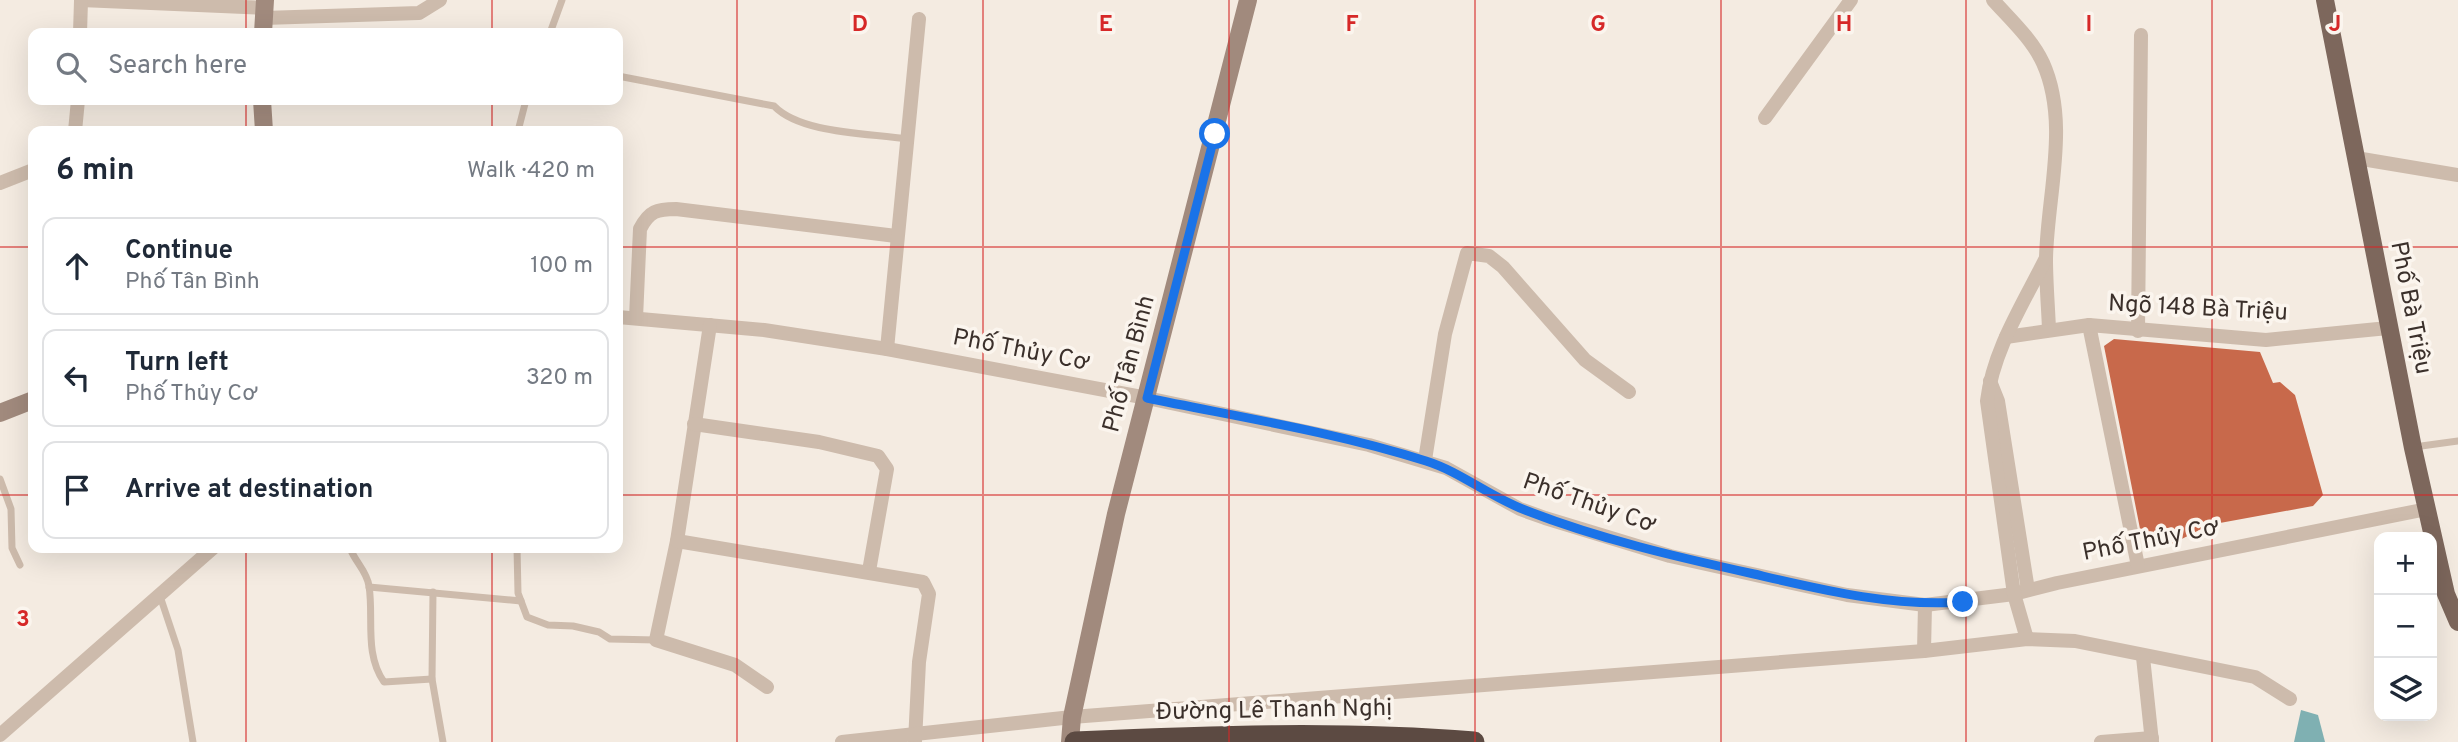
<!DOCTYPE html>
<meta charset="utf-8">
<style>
:root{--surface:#fff;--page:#f6f6f7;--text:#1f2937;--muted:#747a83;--line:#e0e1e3}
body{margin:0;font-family:Overpass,sans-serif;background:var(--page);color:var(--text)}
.controls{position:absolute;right:21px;bottom:21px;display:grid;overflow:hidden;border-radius:14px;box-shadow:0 7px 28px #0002}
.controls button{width:63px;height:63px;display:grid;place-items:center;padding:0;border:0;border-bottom:2px solid var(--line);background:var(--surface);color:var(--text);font:35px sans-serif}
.stop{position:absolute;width:21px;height:21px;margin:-16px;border:5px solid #1a73e8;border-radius:50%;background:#fff}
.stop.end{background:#1a73e8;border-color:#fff;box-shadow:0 2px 7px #0008}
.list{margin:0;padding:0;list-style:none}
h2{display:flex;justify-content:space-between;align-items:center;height:91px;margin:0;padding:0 28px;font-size:30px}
h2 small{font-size:23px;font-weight:400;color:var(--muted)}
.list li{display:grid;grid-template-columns:46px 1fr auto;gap:21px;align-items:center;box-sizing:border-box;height:98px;margin:0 14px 14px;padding:0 14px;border:2px solid var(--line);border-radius:14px}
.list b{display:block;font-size:26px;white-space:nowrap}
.list p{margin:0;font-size:23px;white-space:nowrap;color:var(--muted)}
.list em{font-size:23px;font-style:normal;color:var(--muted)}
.icon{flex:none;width:38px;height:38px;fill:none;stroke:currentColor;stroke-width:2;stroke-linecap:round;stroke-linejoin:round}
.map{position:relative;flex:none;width:2458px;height:742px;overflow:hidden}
.search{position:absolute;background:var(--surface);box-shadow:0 7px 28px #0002;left:28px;top:28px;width:595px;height:77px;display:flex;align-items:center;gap:18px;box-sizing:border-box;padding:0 24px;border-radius:14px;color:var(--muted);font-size:26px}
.panel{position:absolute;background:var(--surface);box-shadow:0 7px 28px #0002;left:28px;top:126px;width:595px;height:427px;border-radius:14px}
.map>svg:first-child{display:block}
</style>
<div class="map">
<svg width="2458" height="742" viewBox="0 0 2458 742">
<rect width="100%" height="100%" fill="#f4ebe1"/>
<path fill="#7fb0b2" d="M2301 710 2318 715 2325 742H2294Z"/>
<path fill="#c8694b" d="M2114 339 2260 352 2273 383 2280 382 2295 395 2323 495 2313 506 2209 525 2172 544 2144 549 2104 346Z"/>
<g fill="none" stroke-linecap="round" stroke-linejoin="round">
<g stroke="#cdbbac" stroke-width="7">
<path d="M550 33 562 0"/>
<path d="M618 76 774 106C801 134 869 133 907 139"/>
<path d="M518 131 526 100"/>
<path d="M2414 447 2458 441"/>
<path d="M0 479 11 509 12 548 20 565"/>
<path d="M350 548C355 562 367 571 369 586 374 617 364 654 384 682L432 679"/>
<path d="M517 548 518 593 527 617 548 625 573 626 599 632 610 639 656 640"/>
<path d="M369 587 521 601"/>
<path d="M433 592 432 679 443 742"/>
<path d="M159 593 178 650 193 742"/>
</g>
<g stroke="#cdbbac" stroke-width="14">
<path d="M81 0 265 8"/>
<path d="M1993 0C2010 19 2032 39 2043 63 2070 123 2047 196 2046 259 2046 282 2048 305 2049 329"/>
<path d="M264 18 419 13 440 0"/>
<path d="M80 33 81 1"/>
<path d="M1765 118 1851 0"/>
<path d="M75 131 78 100"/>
<path d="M2356 158 2458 175"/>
<path d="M0 183 33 170"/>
<path d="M618 317 764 330 887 349 1147 398 1369 445 1446 468 1520 509 1545 518 1670 556 1847 595 1925 605 2014 594 2057 583 2427 509"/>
<path d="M636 318 640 229C649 211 657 209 676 209L896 236"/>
<path d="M710 325 677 541 656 640 735 665 767 687"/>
<path d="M2089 325 2138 566"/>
<path d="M2138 331 2141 35"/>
<path d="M2006 337 2089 325 2266 340 2388 328"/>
<path d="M887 349 919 19"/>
<path d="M1990 381 1998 401 2028 590"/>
<path d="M694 424 819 442 878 456 887 469 869 571"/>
<path d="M1425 460 1445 334 1467 253 1489 256 1503 267 1585 360 1629 392"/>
<path d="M677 541 923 582 929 594 919 662 915 741"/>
<path d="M2027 639 2014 594 1987 401C1993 350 2023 304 2046 258"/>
<path d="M1924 651 2027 639 2075 641 2255 677 2290 699"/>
<path d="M2143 657 2152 742"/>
<path d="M0 735 213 548"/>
<path d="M842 742 1072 717 1924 651 1925 605"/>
<path d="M2101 742 2152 738"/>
</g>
<g stroke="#a18a7d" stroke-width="18">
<path d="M263 33 265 0"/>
<path d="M262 100 264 131"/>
<path d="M0 413 33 400"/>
<path d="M1070 742 1072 717 1116 514 1248 0"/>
</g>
<path stroke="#7d675c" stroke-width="18" d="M2325 0 2413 448 2446 594 2458 622"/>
<path stroke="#5c4a42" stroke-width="21" d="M1075 742C1209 736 1341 731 1474 742"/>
</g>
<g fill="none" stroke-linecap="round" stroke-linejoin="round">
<path stroke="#1a73e8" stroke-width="9" d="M1215 134 1147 398C1239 417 1335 432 1426 461 1461 472 1490 497 1525 510 1599 539 1677 557 1754 574 1823 590 1892 607 1963 602"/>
</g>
<path fill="none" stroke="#d62828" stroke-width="2" stroke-opacity="0.55" d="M246 0V33M492 0V33M737 0V742M983 0V742M1229 0V742M1475 0V742M1721 0V742M1966 0V742M2212 0V742M246 100V131M492 100V131M0 247H33M618 247H2458M0 495H33M618 495H2458M246 548V742M492 548V742"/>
<g text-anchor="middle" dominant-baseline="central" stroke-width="7" stroke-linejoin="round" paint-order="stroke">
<g font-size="24" fill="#3b302b" stroke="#fbf5ee">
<text transform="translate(2410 308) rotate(79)">Phố Bà Triệu</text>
<text transform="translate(2198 309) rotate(3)">Ngõ 148 Bà Triệu</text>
<text transform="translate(1021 351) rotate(11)">Phố Thủy Cơ</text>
<text transform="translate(1130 364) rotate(-75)">Phố Tân Bình</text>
<text transform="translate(1589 504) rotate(19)">Phố Thủy Cơ</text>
<text transform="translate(2151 541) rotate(-11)">Phố Thủy Cơ</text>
<text transform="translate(1274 711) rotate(-1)">Đường Lê Thanh Nghị</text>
</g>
</g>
<g font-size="23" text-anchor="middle" font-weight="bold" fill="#d62828" stroke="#fbf5ee" stroke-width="7" stroke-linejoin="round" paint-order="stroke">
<text x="860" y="31">D</text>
<text x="1106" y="31">E</text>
<text x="1352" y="31">F</text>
<text x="1598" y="31">G</text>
<text x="1844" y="31">H</text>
<text x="2089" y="31">I</text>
<text x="2335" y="31">J</text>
<text x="23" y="626">3</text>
</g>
</svg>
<div class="controls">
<button>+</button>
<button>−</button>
<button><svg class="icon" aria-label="layers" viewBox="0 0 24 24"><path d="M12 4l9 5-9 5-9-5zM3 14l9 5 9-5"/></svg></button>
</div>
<div class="stop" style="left:1215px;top:134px"></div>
<div class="stop end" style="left:1963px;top:602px"></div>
<div class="search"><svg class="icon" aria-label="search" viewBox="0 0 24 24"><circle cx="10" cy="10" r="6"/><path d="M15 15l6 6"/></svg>Search here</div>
<section class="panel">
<h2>6 min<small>Walk · 420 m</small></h2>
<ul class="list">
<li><svg class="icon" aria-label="ahead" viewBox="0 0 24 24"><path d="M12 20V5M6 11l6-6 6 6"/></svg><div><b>Continue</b><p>Phố Tân Bình</p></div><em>100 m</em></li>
<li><svg class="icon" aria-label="left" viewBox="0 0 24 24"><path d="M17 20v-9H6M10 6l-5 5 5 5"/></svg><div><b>Turn left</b><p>Phố Thủy Cơ</p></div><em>320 m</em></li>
<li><svg class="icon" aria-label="arrive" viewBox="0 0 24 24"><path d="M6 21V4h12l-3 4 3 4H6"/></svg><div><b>Arrive at destination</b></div></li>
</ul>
</section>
</div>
